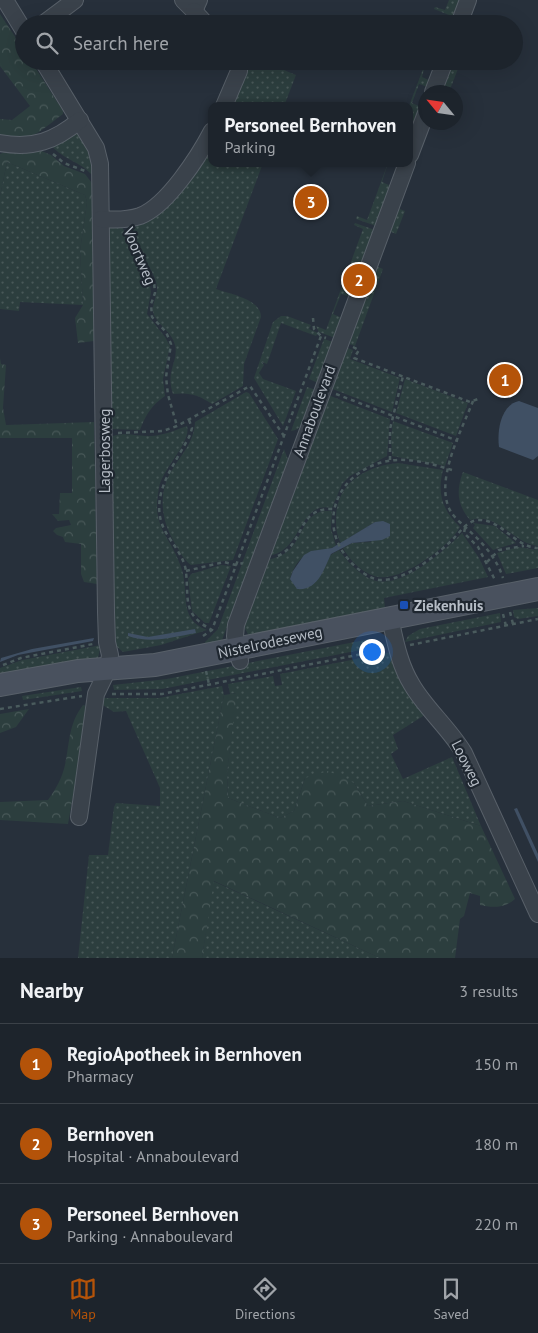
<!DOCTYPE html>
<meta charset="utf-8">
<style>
:root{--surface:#1d242c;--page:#252c34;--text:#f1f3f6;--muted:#a0a4a9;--line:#3b4148;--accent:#b45309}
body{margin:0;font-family:"PT Sans",sans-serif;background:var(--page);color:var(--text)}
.compass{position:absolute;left:418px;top:85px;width:45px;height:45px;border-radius:50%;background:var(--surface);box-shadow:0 5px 20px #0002;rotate:299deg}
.you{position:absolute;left:371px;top:651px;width:18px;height:18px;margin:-12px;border:4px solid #fff;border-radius:50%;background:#1a73e8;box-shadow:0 0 0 8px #1a73e833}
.badge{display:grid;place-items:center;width:32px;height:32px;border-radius:50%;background:var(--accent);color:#fff;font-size:16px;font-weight:700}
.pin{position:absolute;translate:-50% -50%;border:2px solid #fff;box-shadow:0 1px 5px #0006}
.popup{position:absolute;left:208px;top:102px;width:205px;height:65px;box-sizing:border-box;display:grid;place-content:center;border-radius:10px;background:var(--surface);filter:drop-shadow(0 1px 4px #0005);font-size:16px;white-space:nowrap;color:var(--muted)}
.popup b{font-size:19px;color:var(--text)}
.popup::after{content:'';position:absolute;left:50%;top:100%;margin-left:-10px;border:10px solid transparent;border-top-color:var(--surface)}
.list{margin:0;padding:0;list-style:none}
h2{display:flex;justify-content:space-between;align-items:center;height:65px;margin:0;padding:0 20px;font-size:21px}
h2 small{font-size:16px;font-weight:400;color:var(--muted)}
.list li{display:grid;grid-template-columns:32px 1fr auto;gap:15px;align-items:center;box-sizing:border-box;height:80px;padding:0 20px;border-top:1px solid var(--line)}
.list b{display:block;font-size:19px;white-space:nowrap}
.list p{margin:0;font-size:16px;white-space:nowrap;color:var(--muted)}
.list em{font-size:16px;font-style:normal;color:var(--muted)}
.icon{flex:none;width:28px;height:28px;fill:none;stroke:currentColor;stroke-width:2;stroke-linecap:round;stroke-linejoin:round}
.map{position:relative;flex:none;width:538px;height:958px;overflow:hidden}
.search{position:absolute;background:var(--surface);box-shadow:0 5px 20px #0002;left:15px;right:15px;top:15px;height:55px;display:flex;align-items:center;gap:12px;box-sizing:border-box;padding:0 18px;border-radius:28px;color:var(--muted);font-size:19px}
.sheet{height:305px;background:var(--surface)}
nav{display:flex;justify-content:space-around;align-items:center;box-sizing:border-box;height:70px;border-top:1px solid var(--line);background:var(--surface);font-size:14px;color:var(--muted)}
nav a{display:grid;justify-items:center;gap:2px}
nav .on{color:var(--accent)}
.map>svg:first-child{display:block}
</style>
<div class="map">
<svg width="538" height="958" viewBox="0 0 538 958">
<defs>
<pattern id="grass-dots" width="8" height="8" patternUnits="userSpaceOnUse" patternTransform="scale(1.25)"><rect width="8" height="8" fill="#2c3e3e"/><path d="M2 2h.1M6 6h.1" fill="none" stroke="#485858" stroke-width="1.8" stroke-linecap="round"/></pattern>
<pattern id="forest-crowns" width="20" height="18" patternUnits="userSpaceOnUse" patternTransform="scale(1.25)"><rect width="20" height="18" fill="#2c3e3e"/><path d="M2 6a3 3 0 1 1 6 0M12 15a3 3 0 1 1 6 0" fill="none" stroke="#485858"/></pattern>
</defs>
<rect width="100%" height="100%" fill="#27303b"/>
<g fill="url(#grass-dots)">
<path d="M449 0H461L454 17 434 9 435 7 445 10Z"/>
<path d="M246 61H262L296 75 284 106H230Z"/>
<path d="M426 61 422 77 431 81 428 87 419 84 412 103 421 107 415 122 410 120 409 106Z"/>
<path d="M452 61H461L449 92H441Z"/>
<path d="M77 132 86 138 96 180C83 161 65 162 50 144Z"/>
<path d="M212 143V163H263L216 289C230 294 261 299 261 317L244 364 243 386 212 404C199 395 189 392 173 394 165 370 179 362 175 345 172 333 161 327 155 317 149 307 158 297 157 287 156 271 133 246 129 224Z"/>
<path d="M7 162 85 195 87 202 80 251 83 305 20 302 19 311 0 309V196Z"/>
<path d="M388 163 382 182 391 186 376 226 356 219 357 216 367 220Z"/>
<path d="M397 208 405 211 396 234 389 231Z"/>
<path d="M355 223 375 230 360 271 351 268 343 288 352 292 350 297 341 294 333 314 342 318 335 338 319 332 316 326 326 330 363 229 354 225Z"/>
<path d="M121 224 131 247 149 280 151 292 147 314 165 337 170 346 163 379 165 396C152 405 146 414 140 430L111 429 108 230 111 227Z"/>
<path d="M376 266 383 269 355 346 347 343Z"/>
<path d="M281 316H287L311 325 309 329 318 333 316 336 281 323 267 364 262 362 264 365 259 373 263 379 296 391 283 426 254 378 273 322Z"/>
<path d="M324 339 333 342 318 383 309 379Z"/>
<path d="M345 347 353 350 350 359 400 378 392 412 330 388Z"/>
<path d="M405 379 468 403 456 436 396 413Z"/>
<path d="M307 387 316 390C311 403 307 430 291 431Z"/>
<path d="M246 392 249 393 278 439 233 560 191 565C183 560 178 548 173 540 161 519 158 492 172 470 182 454 194 442 195 422Z"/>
<path d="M328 395 390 419 387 456 350 476 342 484 332 508C298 500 303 553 267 556Z"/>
<path d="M393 421 453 443 445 466 392 456 391 438Z"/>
<path d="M187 426C192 442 162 469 159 488 151 529 170 534 181 567 190 591 177 619 207 630L161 645 123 652 116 646V636H112L108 439C119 430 139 437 152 436 164 435 176 430 187 426Z"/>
<path d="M284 449 289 462 222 640 205 651V642L218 629Z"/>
<path d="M398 463 443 470C437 493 442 510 460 527 450 546 398 585 374 576 361 572 349 559 343 548L352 543 371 542 375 522 341 543C336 535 336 526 336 517 337 482 367 466 398 463Z"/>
<path d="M463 472 538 500V546C512 543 499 512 470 520 457 505 456 490 463 472Z"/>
<path d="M323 511H332L331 529 336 546C313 557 300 547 290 579L339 550C348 562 358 574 373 580 401 590 444 551 462 533L479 558 488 577 384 598 385 608 249 636 243 625 266 560C307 554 294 519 323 511Z"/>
<path d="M473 523 495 526 516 543 493 550 473 528 475 525Z"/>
<path d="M518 547 538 550V568L506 574 497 553Z"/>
<path d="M221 565 231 566 209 623H205L192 611 188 579 191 574Z"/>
<path d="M538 608V616L518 619 514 617 513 610Z"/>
<path d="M500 613 501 622 405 642 408 636 420 629Z"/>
<path d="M370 639 386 645 162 689 114 690 113 685 167 679Z"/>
<path d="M101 645 98 658 94 663 0 681V668L22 660Z"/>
<path d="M392 652 428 713 393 735 398 749 391 754 403 779 452 757 481 826 403 801 368 806 354 783 305 778 294 811 280 818 228 798 227 772 236 693 230 694 228 684 273 676 275 686 282 685 280 674Z"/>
<path d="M222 686 224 695 172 958H78L89 855H108L114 807 116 803 160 806V788L126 711 114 712 101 704 103 698H159Z"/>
<path d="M81 687 82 691 23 700 22 696Z"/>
<path d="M213 881 380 958H202Z"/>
</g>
<g fill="url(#forest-crowns)">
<path d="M0 14 24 50V61H31L63 111V114C42 129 27 148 0 134V119L12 120 30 106 0 66Z"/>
<path d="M37 149 51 155 64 166 85 174 95 187 94 341 78 343 75 318 83 305 80 251 87 202 85 195 7 162 0 196V154L7 151Z"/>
<path d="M0 358 1 364 6 365 3 408 6 425 94 422 97 584 84 582 81 574V544L65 542 63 537 57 535 53 531 56 528 71 525 69 520 58 521 52 514H59L60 493H72V438H0Z"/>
<path d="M237 693 227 772 228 798 280 818 294 811 305 778 328 771 354 783 368 806 403 801 481 826 515 899C505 908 492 908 480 905V896L470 893 464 916 460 919 455 958H380L214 881 202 958H172L224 695Z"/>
<path d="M83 705 89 707 68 824 0 820V802L48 800C56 789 62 778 65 765 70 742 68 725 83 705Z"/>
<path d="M29 709 16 727 0 733V714Z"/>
</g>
<g fill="#405064">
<path d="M519 401 538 408V456L533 460 499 447C497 432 500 405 519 401Z"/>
<path d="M383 521 390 524V536L382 540 352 543 331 554C324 569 318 591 297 589L290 579 293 571 304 555 311 551 332 548 375 522Z"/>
<path d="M195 629 196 633C173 637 151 644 128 636V633L148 637Z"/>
<path d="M94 638 93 641 18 655 0 662 1 658 32 649Z"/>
<path d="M517 808 538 854V862L514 809Z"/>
</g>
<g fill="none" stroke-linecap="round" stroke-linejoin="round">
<defs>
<g id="street">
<path d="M5 0 24 31"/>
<path d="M183 0 194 11 199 0"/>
<path d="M194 11 206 24"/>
<path d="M43 24 75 0"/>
<path d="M459 24 468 0"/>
<path d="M43 61 96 148 100 164 106 612 107 642 110 655 108 669 96 694 79 817"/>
<path d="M433 92 445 61"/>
<path d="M224 106 239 71V61"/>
<path d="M0 143C33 149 55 141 80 120"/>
<path d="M410 155 426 113"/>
<path d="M101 219C113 220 128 220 140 216 167 206 199 156 212 131"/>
<path d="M390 618C395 640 399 664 412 685 426 709 449 728 464 753L538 914"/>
<path d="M240 661 235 636 236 625 407 163"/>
</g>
<path id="secondary" d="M0 685 78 671 155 665 538 589"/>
</defs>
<use href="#street" stroke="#586069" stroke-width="18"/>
<use href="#secondary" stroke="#586069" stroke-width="24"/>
<g stroke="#4a5b5d" stroke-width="2.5" stroke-dasharray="4 4" stroke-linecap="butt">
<path d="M53 154 64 163 85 171"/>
<path d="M130 234 136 252 154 282 155 293 151 304 152 317 166 332 171 344 166 377 168 395 177 426"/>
<path d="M313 318 314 329 321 336"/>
<path d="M353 347 359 350 354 358 470 402 478 399"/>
<path d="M336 394 458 441"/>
<path d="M473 401C462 430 433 482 451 512 454 517 460 522 464 526 480 540 496 556 503 578"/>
<path d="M189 420 192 428 190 435C175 465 147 496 165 531 172 543 185 558 186 572 189 601 182 614 212 630"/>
<path d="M118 433 163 431 177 426 250 386 284 436"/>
<path d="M390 460V429L403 376"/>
<path d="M452 470C432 464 409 457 388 461 334 471 313 530 357 568 363 573 371 579 380 580 406 581 437 555 454 538 461 531 467 521 478 520 502 519 514 547 538 548"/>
<path d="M465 528 464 533 478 547 495 580"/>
<path d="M278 556C306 543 296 507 334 509"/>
<path d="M487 562 499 550 524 546"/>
<path d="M186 571 224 562 236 565 243 563"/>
<path d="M510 612 513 624"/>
<path d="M503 614 506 626"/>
<path d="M203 636 212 630 321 336 326 338"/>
<path d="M410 645 538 619"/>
<path d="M3 665 21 658 93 644"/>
<path d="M206 671 209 684"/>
<path d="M112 694H162L382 650"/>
<path d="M0 709 82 696"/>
</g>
<use href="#street" stroke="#3a424b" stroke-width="16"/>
<use href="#secondary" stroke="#49515e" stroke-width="22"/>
</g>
<rect fill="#1a4fb4" stroke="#1f2730" stroke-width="2" x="399" y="600" width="10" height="10" rx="2.5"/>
<g text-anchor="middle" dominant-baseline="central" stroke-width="4.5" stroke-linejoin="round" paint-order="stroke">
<g font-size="15" fill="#b6bdc6" stroke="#1f2730">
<text transform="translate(140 256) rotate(67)">Voortweg</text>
<text transform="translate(314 411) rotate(-70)">Annaboulevard</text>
<text transform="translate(104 451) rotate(-90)">Lagerbosweg</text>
<text transform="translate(270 642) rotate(-12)">Nistelrodeseweg</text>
<text transform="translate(467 763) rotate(63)">Looweg</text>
</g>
<g font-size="15" font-weight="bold" fill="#b6bdc6" stroke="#1f2730" text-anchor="start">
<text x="414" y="605">Ziekenhuis</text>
</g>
</g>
</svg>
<svg class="compass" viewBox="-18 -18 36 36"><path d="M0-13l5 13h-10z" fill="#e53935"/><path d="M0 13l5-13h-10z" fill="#a0a4a9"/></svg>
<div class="you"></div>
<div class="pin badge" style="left:505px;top:380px">1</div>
<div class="pin badge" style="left:359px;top:280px">2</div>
<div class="pin badge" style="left:311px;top:202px">3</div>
<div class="popup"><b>Personeel Bernhoven</b>Parking</div>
<div class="search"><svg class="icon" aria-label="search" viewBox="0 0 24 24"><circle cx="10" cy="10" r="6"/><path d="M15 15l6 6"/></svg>Search here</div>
</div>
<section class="sheet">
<h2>Nearby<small>3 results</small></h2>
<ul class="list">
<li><span class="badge">1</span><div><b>RegioApotheek in Bernhoven</b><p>Pharmacy</p></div><em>150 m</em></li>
<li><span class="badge">2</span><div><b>Bernhoven</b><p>Hospital · Annaboulevard</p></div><em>180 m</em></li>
<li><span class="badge">3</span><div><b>Personeel Bernhoven</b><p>Parking · Annaboulevard</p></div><em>220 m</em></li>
</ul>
</section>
<nav>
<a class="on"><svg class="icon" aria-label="map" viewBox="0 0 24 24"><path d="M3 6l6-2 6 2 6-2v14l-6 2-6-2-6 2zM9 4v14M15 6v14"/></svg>Map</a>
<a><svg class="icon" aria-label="directions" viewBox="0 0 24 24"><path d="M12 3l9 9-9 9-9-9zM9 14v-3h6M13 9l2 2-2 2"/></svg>Directions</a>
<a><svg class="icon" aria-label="saved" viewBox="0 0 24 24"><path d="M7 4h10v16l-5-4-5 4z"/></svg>Saved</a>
</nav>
